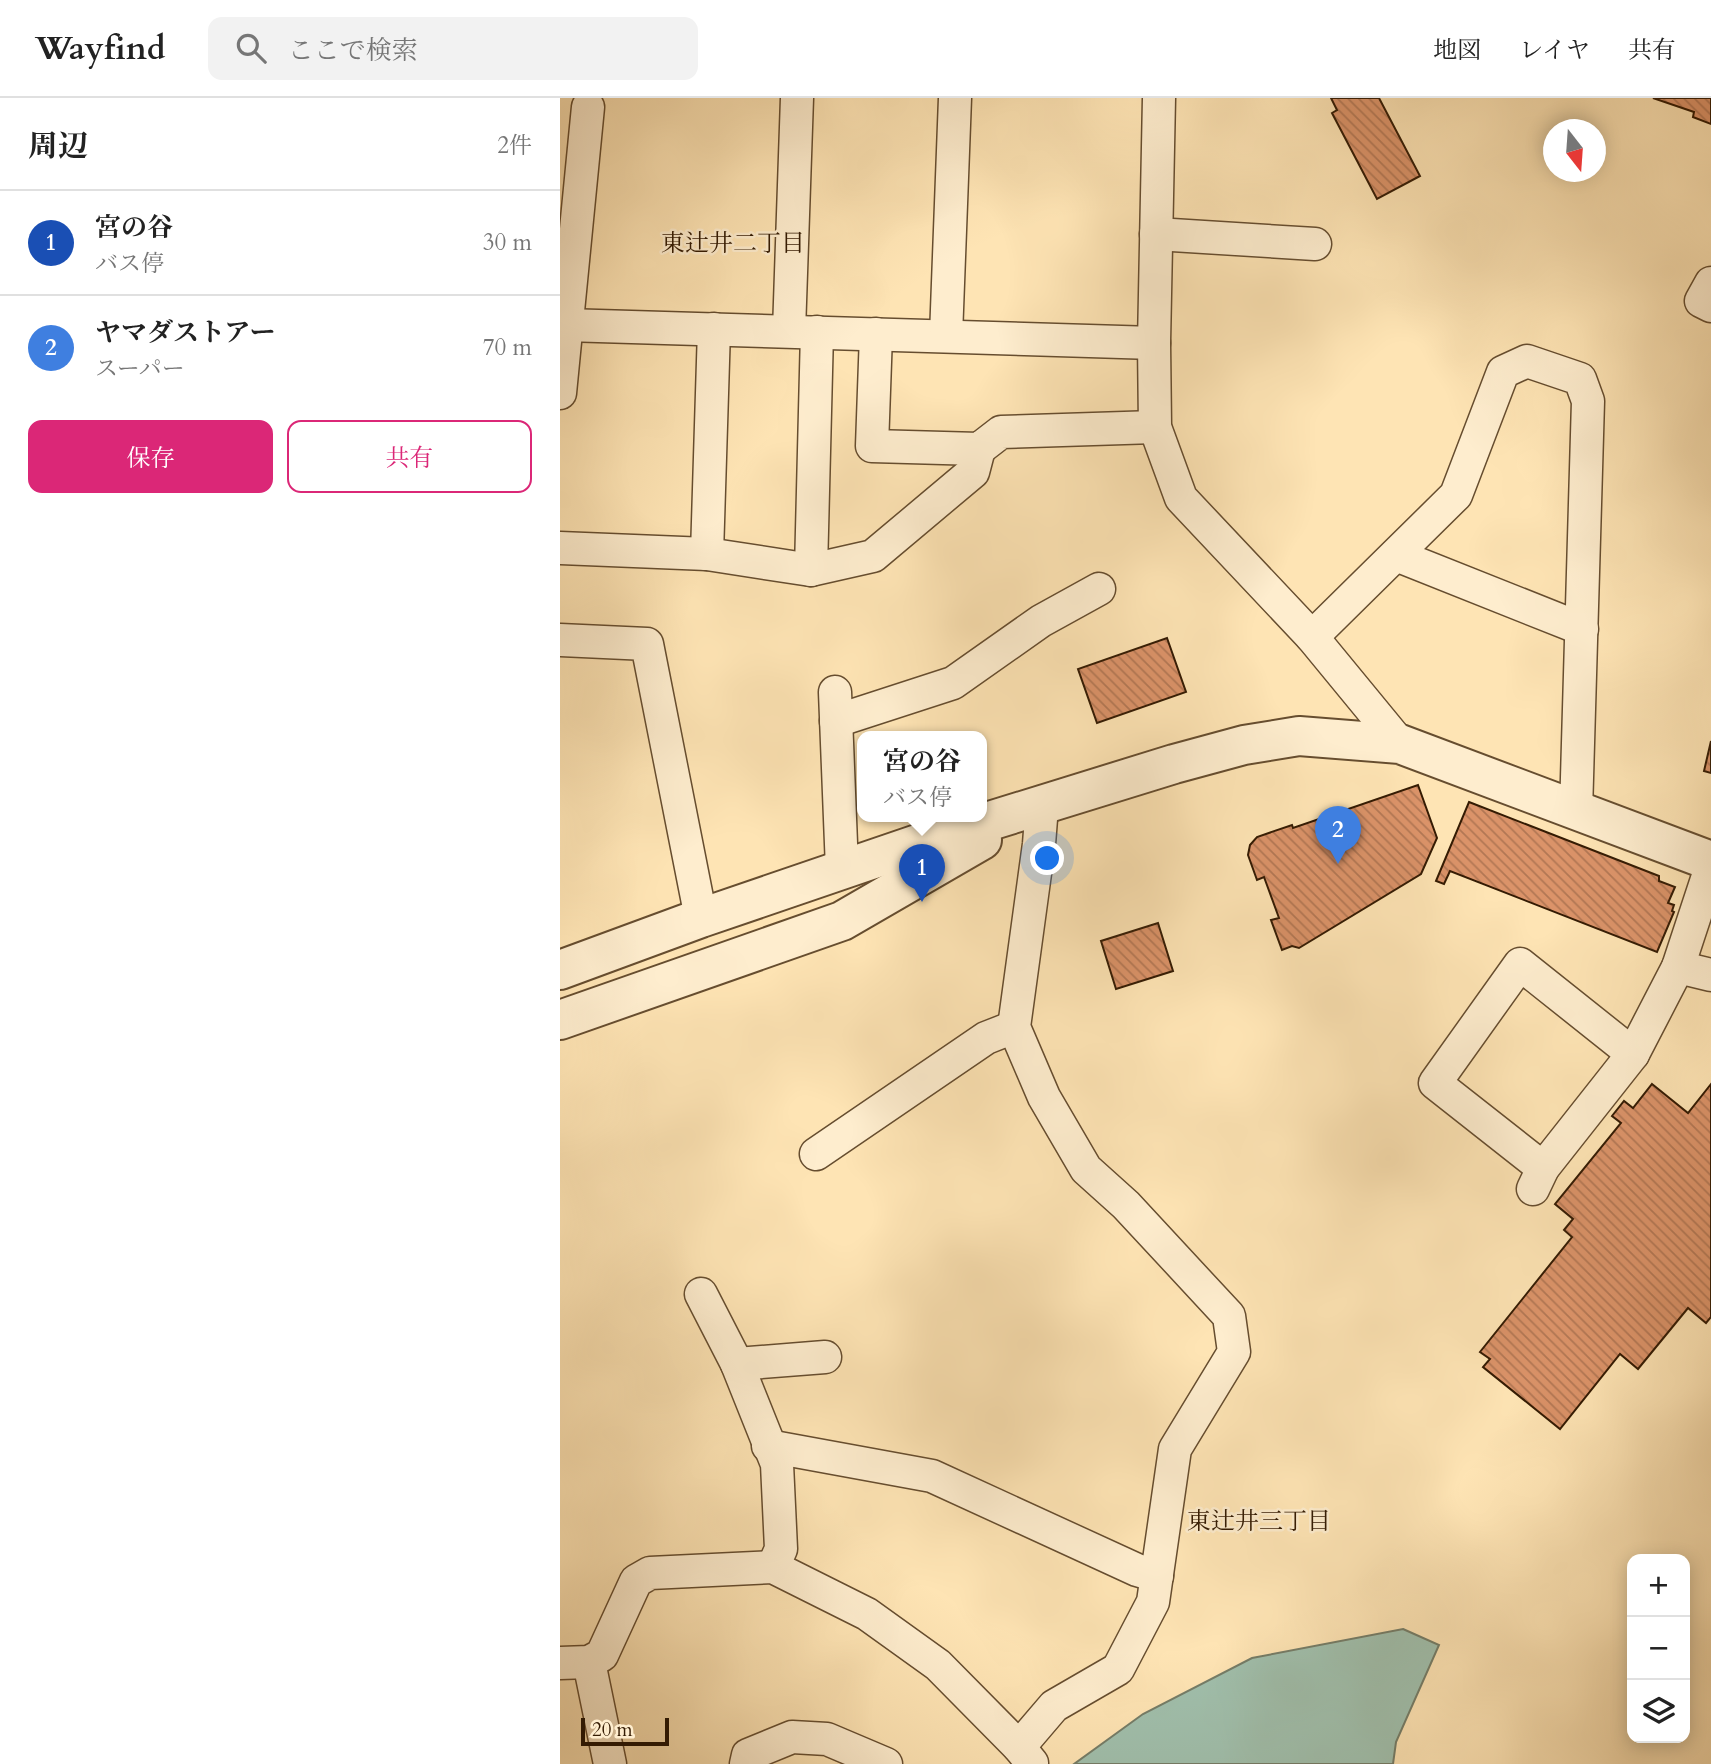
<!DOCTYPE html>
<html lang="ja">
<meta charset="utf-8">
<style>
:root{--surface:#fff;--page:#f2f2f2;--text:#222;--muted:#767676;--line:#e0e0e0;--accent:#db2777}
body{margin:0;font-family:Cardo,"Noto Serif JP",serif;background:var(--page);color:var(--text)}
.controls{position:absolute;right:21px;bottom:21px;display:grid;overflow:hidden;border-radius:14px;box-shadow:0 4px 18px #0003}
.controls button{width:63px;height:63px;display:grid;place-items:center;padding:0;border:0;border-bottom:2px solid var(--line);background:var(--surface);color:var(--text);font:35px sans-serif}
.compass{position:absolute;left:983px;top:21px;width:63px;height:63px;border-radius:50%;background:var(--surface);box-shadow:0 4px 18px #0003;rotate:163deg}
.scale{position:absolute;left:21px;bottom:18px;width:88px;box-sizing:border-box;padding-left:7px;border:4px solid #341b03;border-top:0;font-size:19px;line-height:24px;white-space:nowrap;color:#341b03;-webkit-text-stroke:5px #feedce;paint-order:stroke}
.you{position:absolute;left:488px;top:761px;width:24px;height:24px;margin:-18px;border:5px solid #fff;border-radius:50%;background:#1a73e8;box-shadow:0 0 0 10px #1a73e833}
.badge{display:grid;place-items:center;width:46px;height:46px;border-radius:50%;background:var(--accent);color:#fff;font-size:23px;font-weight:700}
.pin{position:absolute;translate:-50% -58px;filter:drop-shadow(0 2px 4px #0008)}
.pin::after{content:'';position:absolute;top:37px;width:24px;height:21px;background:inherit;clip-path:polygon(0 0,100% 0,50% 100%)}
.popup{position:absolute;left:297px;top:633px;width:130px;height:91px;box-sizing:border-box;display:grid;place-content:center;border-radius:14px;background:var(--surface);filter:drop-shadow(0 2px 5px #0005);font-size:23px;white-space:nowrap;color:var(--muted)}
.popup b{font-size:26px;color:var(--text)}
.popup::after{content:'';position:absolute;left:50%;top:100%;margin-left:-14px;border:14px solid transparent;border-top-color:var(--surface)}
.list{margin:0;padding:0;list-style:none}
h2{display:flex;justify-content:space-between;align-items:center;height:91px;margin:0;padding:0 28px;font-size:30px}
h2 small{font-size:23px;font-weight:400;color:var(--muted)}
.list li{display:grid;grid-template-columns:46px 1fr auto;gap:21px;align-items:center;box-sizing:border-box;height:105px;padding:0 28px;border-top:2px solid var(--line)}
.list b{display:block;font-size:26px;white-space:nowrap}
.list p{margin:0;font-size:23px;white-space:nowrap;color:var(--muted)}
.list em{font-size:23px;font-style:normal;color:var(--muted)}
.actions{display:flex;gap:14px;padding:21px 28px}
.actions a{flex:1;padding:16px 0;border:2px solid var(--accent);border-radius:14px;text-align:center;font-size:24px;color:var(--accent)}
.actions .main{background:var(--accent);color:#fff}
.icon{flex:none;width:38px;height:38px;fill:none;stroke:currentColor;stroke-width:2;stroke-linecap:round;stroke-linejoin:round}
.map{position:relative;flex:none;width:1151px;height:1666px;overflow:hidden}
header{display:flex;align-items:center;gap:42px;box-sizing:border-box;height:98px;padding:0 35px;background:var(--surface);border-bottom:2px solid var(--line)}
header strong{font-size:33px}
nav{display:flex;gap:38px;margin-inline-start:auto;font-size:24px}
.search{width:490px;height:63px;background:var(--page);display:flex;align-items:center;gap:18px;box-sizing:border-box;padding:0 24px;border-radius:14px;color:var(--muted);font-size:26px}
main{display:flex}
aside{flex:1;background:var(--surface)}
.map>svg:first-child{display:block}
</style>
<header>
<strong>Wayfind</strong>
<div class="search"><svg class="icon" aria-label="search" viewBox="0 0 24 24"><circle cx="10" cy="10" r="6"/><path d="M15 15l6 6"/></svg>ここで検索</div>
<nav><a>地図</a><a>レイヤ</a><a>共有</a></nav>
</header>
<main>
<aside>
<h2>周辺<small>2件</small></h2>
<ul class="list">
<li><span class="badge" style="background:#1a4fb4">1</span><div><b>宮の谷</b><p>バス停</p></div><em>30 m</em></li>
<li><span class="badge" style="background:#3f7fe0">2</span><div><b>ヤマダストアー</b><p>スーパー</p></div><em>70 m</em></li>
</ul>
<div class="actions"><a class="main">保存</a><a>共有</a></div>
</aside>
<div class="map">
<svg width="1151" height="1666" viewBox="0 0 1151 1666">
<defs>
<pattern id="building-back-hatch" width="6" height="6" patternUnits="userSpaceOnUse" patternTransform="scale(1.75)"><rect width="6" height="6" fill="#db9369"/><path d="M-1 5l2 2M0 0l6 6M5-1l2 2" fill="none" stroke="#b27754"/></pattern>
</defs>
<rect width="100%" height="100%" fill="#fee4b4"/>
<filter id="stains"><feTurbulence type="fractalNoise" baseFrequency=".00286" numOctaves="4"/><feColorMatrix values="0 0 0 0 .2 0 0 0 0 .09 0 0 0 0 .02 0 0 0 .5 -.17"/></filter>
<radialGradient id="worn" r=".72"><stop offset=".6" stop-color="#630" stop-opacity="0"/><stop offset="1" stop-color="#630" stop-opacity=".3"/></radialGradient>
<path fill="#a0bfac" stroke="#757d68" stroke-width="2" d="M843 1531 879 1547 836 1644 833 1666H514L583 1616 692 1560Z"/>
<g fill="url(#building-back-hatch)" stroke="#341b03" stroke-width="2">
<path d="M771 0H819L860 78 817 101 772 15 777 12Z"/>
<path d="M1093 0H1151V26L1133 19 1134 14Z"/>
<path d="M607 540 626 594 537 625 518 571Z"/>
<path d="M1151 643V675L1144 673Z"/>
<path d="M858 687 877 740 861 776 739 850 732 848 722 852 711 822 719 820 704 779 697 782 688 757 690 747 697 739 732 727 733 730Z"/>
<path d="M909 704 1099 778V783L1115 789 1108 805 1114 807 1112 813 1114 814 1097 854 890 773 884 786 876 783Z"/>
<path d="M598 825 613 873 556 891 541 843Z"/>
<path d="M1092 986 1128 1015 1151 986V1219L1146 1225 1128 1210 1078 1271 1060 1256 1000 1331 923 1269 930 1261 920 1254 1012 1139 1004 1132 1013 1121 995 1106 1061 1025 1052 1018 1064 1003 1073 1010Z"/>
</g>
<g fill="none" stroke-linecap="round" stroke-linejoin="round">
<defs>
<g id="minor">
<path d="M599 0 594 245 595 329 621 400 752 539 840 646"/>
<path d="M596 136 755 146"/>
<path d="M1151 185 1141 203 1151 208"/>
<path d="M5 227 594 245"/>
<path d="M229 233 237 0"/>
<path d="M316 236 312 348 419 351 441 334 595 329"/>
<path d="M386 238 395 0"/>
<path d="M0 295 28 9"/>
<path d="M0 450 147 456 251 472 313 458 413 374 419 351"/>
<path d="M147 456 154 231"/>
<path d="M836 457 1022 531"/>
<path d="M251 472 257 234"/>
<path d="M752 539 896 397 943 274 967 263 1020 281 1028 303 1016 714"/>
<path d="M0 542 87 546 141 820"/>
<path d="M275 594 282 771"/>
<path d="M276 623 393 585 481 523 539 491"/>
<path d="M1118 869 1151 877"/>
<path d="M256 1056 426 940 454 929"/>
<path d="M983 1070 875 985 960 866 1073 956"/>
<path d="M973 1091 983 1070 1073 956 1118 869 1151 769"/>
<path d="M141 1196 177 1266 217 1366 221 1451 213 1469"/>
<path d="M177 1266 265 1259"/>
<path d="M208 1348 372 1378 577 1472 597 1478"/>
<path d="M29 1564 50 1666"/>
<path d="M0 1565 29 1564 42 1557 76 1483 90 1475 213 1469 307 1516 378 1567 459 1649 472 1665"/>
<path d="M459 1649 494 1608 558 1571 593 1504 615 1351 674 1254 669 1218 566 1107 526 1071 484 999 454 929 479 746 482 708"/>
<path d="M186 1666 188 1657 232 1639 267 1641 326 1666"/>
</g>
<g id="tertiary">
<path d="M0 872 141 820 378 739 614 666 684 647 739 638 840 646 1151 763"/>
<path d="M0 922 282 823 422 742"/>
</g>
</defs>
<use href="#minor" stroke="#664d2f" stroke-width="35"/>
<use href="#tertiary" stroke="#664d2f" stroke-width="42"/>
<use href="#minor" stroke="#feedce" stroke-width="32"/>
<use href="#tertiary" stroke="#feedce" stroke-width="38"/>
</g>
<g text-anchor="middle" dominant-baseline="central" stroke-width="5" stroke-linejoin="round" paint-order="stroke">
<g font-size="24" fill="#341b03" stroke="#feedce">
<text x="173" y="145">東辻井二丁目</text>
<text x="699" y="1423">東辻井三丁目</text>
</g>
</g>
<rect width="100%" height="100%" filter="url(#stains)"/>
<rect width="100%" height="100%" fill="url(#worn)"/>
</svg>
<div class="controls">
<button>+</button>
<button>−</button>
<button><svg class="icon" aria-label="layers" viewBox="0 0 24 24"><path d="M12 4l9 5-9 5-9-5zM3 14l9 5 9-5"/></svg></button>
</div>
<svg class="compass" viewBox="-18 -18 36 36"><path d="M0-13l5 13h-10z" fill="#e53935"/><path d="M0 13l5-13h-10z" fill="#767676"/></svg>
<div class="scale">20 m</div>
<div class="you"></div>
<div class="pin badge" style="left:362px;top:804px;background:#1a4fb4">1</div>
<div class="popup"><b>宮の谷</b>バス停</div>
<div class="pin badge" style="left:778px;top:766px;background:#3f7fe0">2</div>
</div>
</main>
